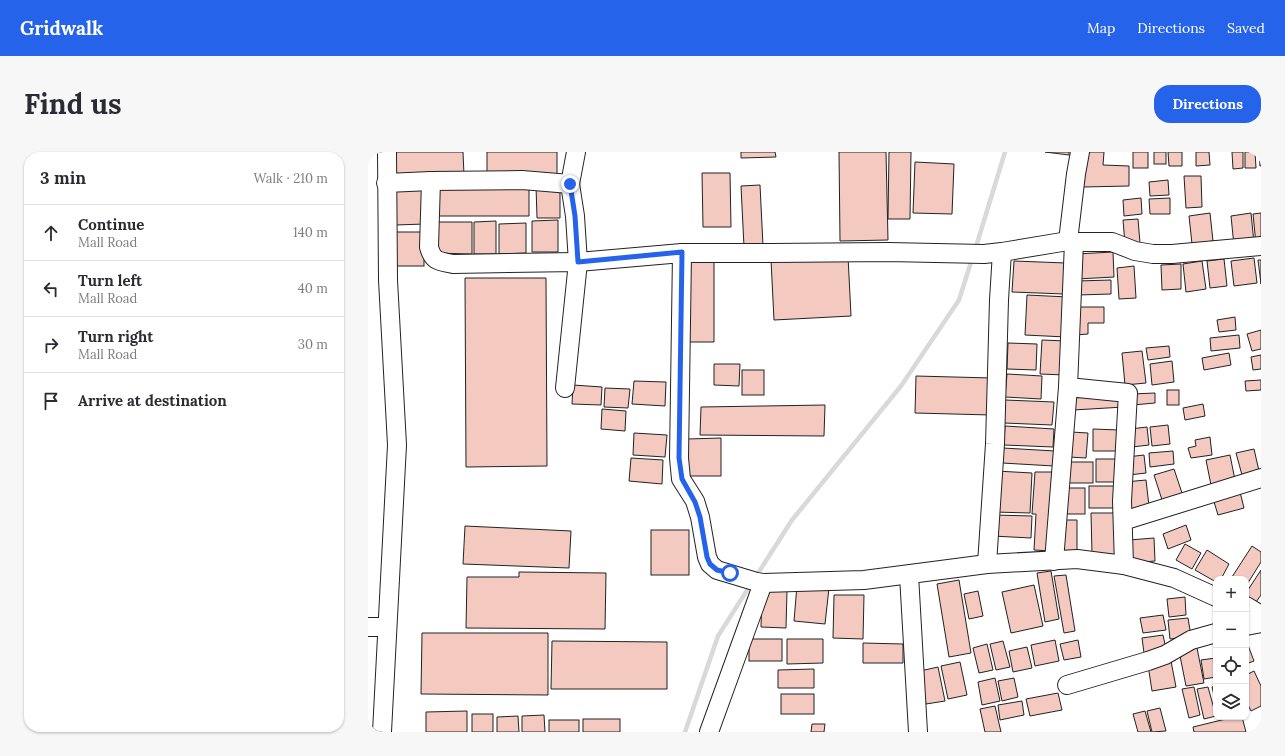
<!DOCTYPE html>
<meta charset="utf-8">
<style>
:root{--surface:#fff;--page:#f7f7f7;--text:#2b2b33;--muted:#7c7c81;--line:#e1e1e2;--accent:#2563eb}
body{margin:0;font-family:Lora,serif;background:var(--page);color:var(--text)}
.controls{position:absolute;right:12px;bottom:12px;display:grid;overflow:hidden;border-radius:8px;box-shadow:0 1px 3px #0004}
.controls button{width:36px;height:36px;display:grid;place-items:center;padding:0;border:0;border-bottom:1px solid var(--line);background:var(--surface);color:var(--text);font:20px sans-serif}
.stop{position:absolute;width:12px;height:12px;margin:-9px;border:3px solid #2563eb;border-radius:50%;background:#fff}
.stop.end{background:#2563eb;border-color:#fff;box-shadow:0 1px 4px #0008}
.list{margin:0;padding:0;list-style:none}
h2{display:flex;justify-content:space-between;align-items:center;height:52px;margin:0;padding:0 16px;font-size:17px}
h2 small{font-size:13px;font-weight:400;color:var(--muted)}
.list li{display:grid;grid-template-columns:26px 1fr auto;gap:12px;align-items:center;box-sizing:border-box;height:56px;padding:0 16px;border-top:1px solid var(--line)}
.list b{display:block;font-size:15px;white-space:nowrap}
.list p{margin:0;font-size:13px;white-space:nowrap;color:var(--muted)}
.list em{font-size:13px;font-style:normal;color:var(--muted)}
.icon{flex:none;width:22px;height:22px;fill:none;stroke:currentColor;stroke-width:2;stroke-linecap:round;stroke-linejoin:round}
.map{position:relative;flex:none;width:893px;height:580px;overflow:hidden;border-radius:16px}
header{display:flex;align-items:center;gap:24px;box-sizing:border-box;height:56px;padding:0 20px;background:var(--accent);color:#fff}
header strong{font-size:19px}
nav{display:flex;gap:22px;margin-inline-start:auto;font-size:14px}
.intro{display:flex;align-items:center;justify-content:space-between;box-sizing:border-box;height:96px;padding:0 24px}
h1{margin:0;font-size:28px}
.button{padding:10px 18px;border-radius:16px;background:var(--accent);color:#fff;font-size:14px;font-weight:700}
main{display:flex;gap:24px;padding:0 24px}
aside{flex:1;background:var(--surface);border-radius:16px;box-shadow:0 1px 3px #0004}
.map>svg:first-child{display:block}
</style>
<header>
<strong>Gridwalk</strong>
<nav><a>Map</a><a>Directions</a><a>Saved</a></nav>
</header>
<div class="intro"><h1>Find us</h1><a class="button">Directions</a></div>
<main>
<aside>
<h2>3 min<small>Walk · 210 m</small></h2>
<ul class="list">
<li><svg class="icon" aria-label="ahead" viewBox="0 0 24 24"><path d="M12 20V5M6 11l6-6 6 6"/></svg><div><b>Continue</b><p>Mall Road</p></div><em>140 m</em></li>
<li><svg class="icon" aria-label="left" viewBox="0 0 24 24"><path d="M17 20v-9H6M10 6l-5 5 5 5"/></svg><div><b>Turn left</b><p>Mall Road</p></div><em>40 m</em></li>
<li><svg class="icon" aria-label="right" viewBox="0 0 24 24"><path d="M7 20v-9h11M14 6l5 5-5 5"/></svg><div><b>Turn right</b><p>Mall Road</p></div><em>30 m</em></li>
<li><svg class="icon" aria-label="arrive" viewBox="0 0 24 24"><path d="M6 21V4h12l-3 4 3 4H6"/></svg><div><b>Arrive at destination</b></div></li>
</ul>
</aside>
<div class="map">
<svg width="893" height="580" viewBox="0 0 893 580">
<rect width="100%" height="100%" fill="#fff"/>
<g fill="none" stroke-linecap="round" stroke-linejoin="round">
<g stroke="#d9d9d9" stroke-width="4.5">
<path d="M607 98 637 0"/>
<path d="M387 426 424 368 533 234 591 148 604 107"/>
<path d="M317 580 350 484 383 432"/>
</g>
</g>
<g fill="#f3c9c0" stroke="#222">
<path d="M27 0H95L96 23 28 25Z"/>
<path d="M119 0H189V25L119 26Z"/>
<path d="M373 0H407L408 5 373 6Z"/>
<path d="M471 0H518L520 88 472 89Z"/>
<path d="M521 0H543L542 67H520Z"/>
<path d="M677 0H701V3Z"/>
<path d="M718 0H736L735 13 761 14V34L715 35Z"/>
<rect x="765" y="0" width="15" height="16"/>
<rect x="786" y="0" width="12" height="12"/>
<path d="M800 0H814V14H801Z"/>
<path d="M828 0H841L842 13 828 14Z"/>
<path d="M864 0H875V16L865 17Z"/>
<path d="M877 0H887L888 16H877Z"/>
<path d="M891 0H893V14H892Z"/>
<path d="M547 10 586 12 584 62 545 61Z"/>
<path d="M334 21H362L363 75H335Z"/>
<path d="M816 24H833L834 55 818 56Z"/>
<path d="M800 28 801 43 782 44 781 30Z"/>
<path d="M161 31V64H70V32Z"/>
<path d="M392 33 395 94 376 95 373 34Z"/>
<path d="M168 34H192V66H169Z"/>
<path d="M27 35H57V72L27 73Z"/>
<path d="M773 46 774 62 756 64 755 48Z"/>
<path d="M802 46V62H782L781 47Z"/>
<path d="M842 61 845 89 824 92 821 64Z"/>
<path d="M883 61 886 91 866 94 863 64Z"/>
<path d="M893 61V91L888 92 885 62Z"/>
<path d="M770 67 772 91 757 92 755 68Z"/>
<path d="M190 68V100H164V69Z"/>
<path d="M128 69V102H106V70Z"/>
<path d="M65 70H104V102L65 101Z"/>
<path d="M158 71V101L131 102V72Z"/>
<rect x="28" y="80" width="28" height="34"/>
<path d="M745 100 746 125 709 127 708 102Z"/>
<path d="M480 104 483 164 406 168 403 108Z"/>
<path d="M317 106H346V190H316Z"/>
<path d="M886 106 889 131 866 134 863 109Z"/>
<path d="M856 107 859 134 842 136 839 109Z"/>
<path d="M890 108H893V132Z"/>
<path d="M646 109 698 111 696 142 644 140Z"/>
<path d="M834 109 838 137 818 140 815 112Z"/>
<path d="M813 112V137L794 138 793 113Z"/>
<path d="M766 114 768 146 751 147 749 116Z"/>
<path d="M97 126H178L179 314 98 315Z"/>
<path d="M743 128V142L710 143 709 129Z"/>
<path d="M659 143 700 145 698 185 657 183Z"/>
<path d="M707 155H736V171H720V182L707 183Z"/>
<path d="M867 165 868 178 851 180 849 168Z"/>
<path d="M893 178V197L884 199 879 182Z"/>
<path d="M871 183 872 196 843 199 842 186Z"/>
<path d="M674 188 698 189 697 223 672 222Z"/>
<path d="M640 191 669 192 668 218 639 217Z"/>
<path d="M801 194 802 205 780 208 778 196Z"/>
<path d="M774 199 778 231 757 233 754 201Z"/>
<path d="M861 201 863 213 836 218 834 206Z"/>
<path d="M893 203V217L885 218 883 205Z"/>
<path d="M804 209 806 230 784 233 782 212Z"/>
<path d="M346 212H372L371 234 346 233Z"/>
<rect x="374" y="218" width="22" height="25"/>
<path d="M639 222 674 224 673 247 637 245Z"/>
<path d="M548 224 624 226 623 263 547 261Z"/>
<path d="M893 228V238L878 239 877 229Z"/>
<path d="M266 229 298 230 297 254 264 252Z"/>
<path d="M205 233 234 235 233 253 204 252Z"/>
<path d="M237 236 262 237 260 256 236 255Z"/>
<rect x="799" y="238" width="12" height="15"/>
<path d="M787 241V251L765 253 764 242Z"/>
<path d="M756 243V255L705 258V246Z"/>
<path d="M637 248 686 250 684 273 636 271Z"/>
<path d="M835 252 837 264 817 268 815 256Z"/>
<path d="M457 253 456 284 332 283 333 255Z"/>
<path d="M234 257 258 259 257 279 233 277Z"/>
<path d="M800 273 802 292 784 294 782 275Z"/>
<path d="M637 274 686 277 685 295 636 293Z"/>
<path d="M779 275 781 293 764 295 762 277Z"/>
<path d="M725 277 751 278V299H725Z"/>
<path d="M703 280 720 281 718 306 701 305Z"/>
<path d="M266 281 299 283 297 305 265 303Z"/>
<path d="M842 285 844 303 823 306 820 296 828 294 827 288Z"/>
<path d="M353 286V324H319V287Z"/>
<path d="M635 296 687 299 686 314 634 311Z"/>
<path d="M886 297 891 319 874 323 868 301Z"/>
<path d="M805 299 806 312 782 315 781 301Z"/>
<path d="M776 303 778 321 761 323 759 305Z"/>
<path d="M862 303 867 328 843 333 838 308Z"/>
<path d="M263 306 295 308 294 332 261 329Z"/>
<rect x="728" y="307" width="24" height="23"/>
<rect x="698" y="310" width="27" height="21"/>
<path d="M806 317 815 344 795 351 786 323Z"/>
<path d="M628 319 664 321 662 361 626 360Z"/>
<path d="M667 320H688L684 399 666 398 668 362H664Z"/>
<path d="M778 328 781 354 760 357 757 330Z"/>
<rect x="721" y="334" width="26" height="22"/>
<rect x="697" y="336" width="20" height="26"/>
<path d="M871 336 876 356 850 363 844 343Z"/>
<path d="M723 361H752L753 404 724 402Z"/>
<path d="M626 363 664 364 663 386 624 384Z"/>
<path d="M693 368H709V402H692Z"/>
<path d="M818 373 823 388 800 397 795 382Z"/>
<path d="M97 374 203 379 201 416 95 412Z"/>
<rect x="283" y="378" width="38" height="45"/>
<path d="M786 386 787 409 763 411 761 388Z"/>
<path d="M817 392 833 401 824 417 808 408Z"/>
<path d="M884 394 893 400V410L878 434V427H867L864 425Z"/>
<path d="M839 398 861 412 853 427H848V430L827 418Z"/>
<path d="M893 418V443L888 450 878 444V441Z"/>
<path d="M683 419 691 467 677 470 669 421Z"/>
<path d="M151 420 238 421 237 477 98 476 99 425H151Z"/>
<path d="M698 423 707 479 696 481 686 424Z"/>
<path d="M591 428 603 501 581 505 569 432Z"/>
<path d="M429 433 461 436 457 472 426 469Z"/>
<path d="M666 433 675 474 643 481 634 440Z"/>
<path d="M394 439H419L418 476 393 475Z"/>
<path d="M610 439 615 464 601 467 596 442Z"/>
<path d="M466 443H496L495 487 465 486Z"/>
<path d="M817 445 818 463 801 465 799 447Z"/>
<path d="M795 463 798 478 775 481 772 466Z"/>
<path d="M820 466 823 484 802 487 800 468Z"/>
<path d="M54 481H180V543L53 542Z"/>
<path d="M795 483 798 497 776 501 774 486Z"/>
<rect x="381" y="487" width="33" height="22"/>
<path d="M419 487H455V511L419 512Z"/>
<path d="M687 488 691 509 667 514 663 493Z"/>
<path d="M710 488 713 505 696 508 692 492Z"/>
<path d="M878 488 886 509 878 512Z"/>
<path d="M184 489 299 490V537H183Z"/>
<path d="M635 489 642 515 628 518 622 492Z"/>
<path d="M495 491 535 492V511H495Z"/>
<path d="M619 492 625 518 611 521 605 496Z"/>
<path d="M659 495 664 516 645 520 641 499Z"/>
<path d="M829 496 836 531 818 534 811 499Z"/>
<path d="M848 506V525L836 527 833 508Z"/>
<path d="M803 509 808 535 784 539 780 513Z"/>
<path d="M592 510 599 543 580 547 573 514Z"/>
<path d="M570 515 577 549 558 552 552 519Z"/>
<path d="M446 517V536H410V518Z"/>
<path d="M886 519 893 534V554L883 559 878 549V523Z"/>
<path d="M627 526 632 549 614 553 610 530Z"/>
<path d="M646 526 650 545 634 549 630 529Z"/>
<path d="M848 534V552L844 535Z"/>
<path d="M826 535 832 563 821 566 814 537Z"/>
<path d="M840 535 848 564 836 567 829 537Z"/>
<path d="M690 541 694 558 662 564 658 547Z"/>
<rect x="413" y="542" width="33" height="20"/>
<path d="M654 549 656 563 632 568 630 553Z"/>
<path d="M627 554 633 580H617L612 557Z"/>
<path d="M792 556 798 579 784 580 779 559Z"/>
<path d="M99 559V580H58V560Z"/>
<path d="M777 559 783 580H770L765 562Z"/>
<rect x="104" y="562" width="21" height="18"/>
<path d="M176 563 177 580H154V564Z"/>
<path d="M150 564 151 580H129V565Z"/>
<path d="M866 565H874L878 580H826L825 575Z"/>
<rect x="215" y="567" width="37" height="13"/>
<rect x="181" y="568" width="30" height="12"/>
<path d="M444 572H457L456 580H443Z"/>
</g>
<g fill="none" stroke-linecap="round" stroke-linejoin="round">
<defs>
<g id="minor">
<path d="M208 0 202 32 207 64 210 110 314 101 311 306 313 327 327 349 332 365 339 405 342 412 349 418 389 430 395 431 341 580"/>
<path d="M63 29 61 95C65 110 71 109 85 112L210 110 197 236"/>
<path d="M18 31 63 29 154 28 202 32"/>
<path d="M700 89 706 90 700 235 760 241 754 349 756 413"/>
<path d="M706 90H744L767 99 785 102H804L893 94"/>
<path d="M634 100 700 89 708 22 712 0"/>
<path d="M314 101H402L520 100 616 102 634 100 631 148 627 292 619 412"/>
<path d="M755 369 893 326"/>
<path d="M686 409 700 235"/>
<path d="M541 423 550 580"/>
<path d="M395 431 496 428 619 412 709 407 756 413 806 426 848 445"/>
<path d="M878 454 893 463"/>
<path d="M878 474 893 471"/>
<path d="M0 475H19"/>
<path d="M699 533 780 509 797 503 823 488 848 481"/>
<path d="M14 580 29 293 20 128 19 0"/>
</g>
</defs>
<use href="#minor" stroke="#222" stroke-width="20"/>
<use href="#minor" stroke="#fff" stroke-width="18"/>
</g>
<g fill="none" stroke-linecap="round" stroke-linejoin="round">
<path stroke="#2563eb" stroke-width="5" d="M202 32 207 64 210 110 314 100 311 306 314 327 327 350 332 365 339 405 342 412 349 418 362 421"/>
</g>
</svg>
<div class="controls">
<button>+</button>
<button>−</button>
<button><svg class="icon" aria-label="locate" viewBox="0 0 24 24"><circle cx="12" cy="12" r="6"/><path d="M12 2v4M12 18v4M2 12h4M18 12h4"/></svg></button>
<button><svg class="icon" aria-label="layers" viewBox="0 0 24 24"><path d="M12 4l9 5-9 5-9-5zM3 14l9 5 9-5"/></svg></button>
</div>
<div class="stop" style="left:362px;top:421px"></div>
<div class="stop end" style="left:202px;top:32px"></div>
</div>
</main>
